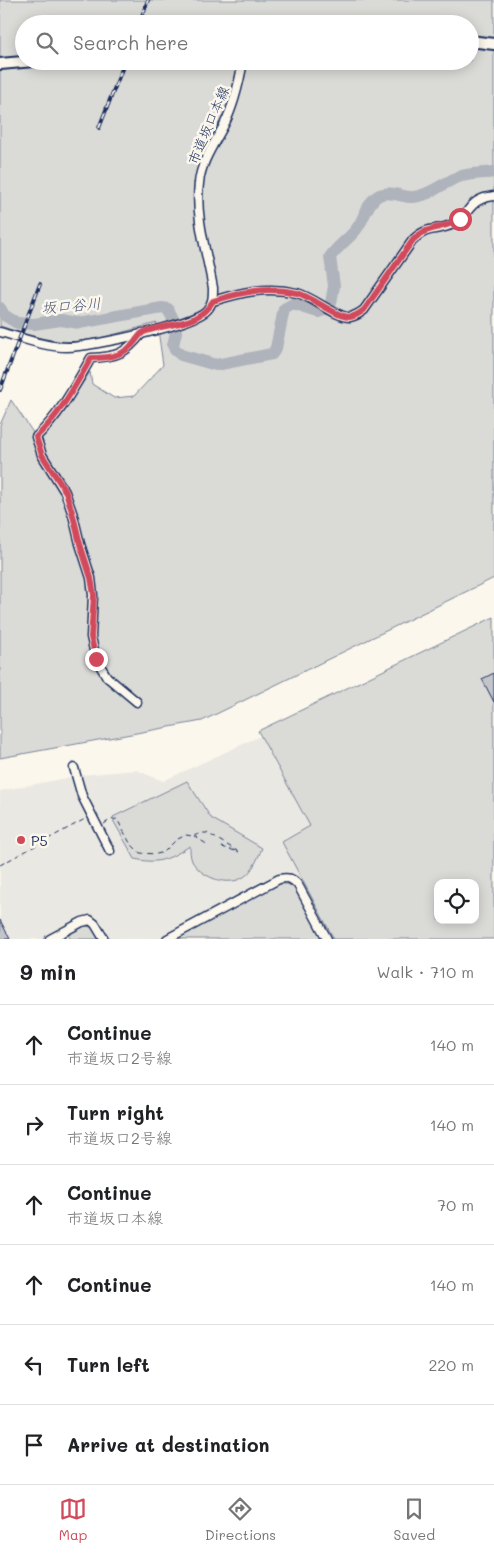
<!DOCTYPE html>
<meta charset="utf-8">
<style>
:root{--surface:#fff;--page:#f2f2f2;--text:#202124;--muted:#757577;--line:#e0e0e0;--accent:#d1495b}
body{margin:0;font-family:Mali,"Klee One",sans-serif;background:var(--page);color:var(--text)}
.controls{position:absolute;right:15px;bottom:15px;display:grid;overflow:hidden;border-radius:10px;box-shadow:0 2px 12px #0003}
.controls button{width:45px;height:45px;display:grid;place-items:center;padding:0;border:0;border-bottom:1px solid var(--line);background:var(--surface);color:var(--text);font:25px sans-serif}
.stop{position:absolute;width:15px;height:15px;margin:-11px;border:4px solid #d1495b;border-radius:50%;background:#fff}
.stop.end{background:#d1495b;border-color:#fff;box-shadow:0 1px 5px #0008}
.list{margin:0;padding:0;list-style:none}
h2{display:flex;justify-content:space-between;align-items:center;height:65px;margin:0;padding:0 20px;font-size:21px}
h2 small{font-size:16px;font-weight:400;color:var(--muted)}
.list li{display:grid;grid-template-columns:32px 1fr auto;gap:15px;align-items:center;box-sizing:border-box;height:80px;padding:0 20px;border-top:1px solid var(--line)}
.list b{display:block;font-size:19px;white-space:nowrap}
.list p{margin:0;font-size:16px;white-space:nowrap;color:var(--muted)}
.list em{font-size:16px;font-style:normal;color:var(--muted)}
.icon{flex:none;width:28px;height:28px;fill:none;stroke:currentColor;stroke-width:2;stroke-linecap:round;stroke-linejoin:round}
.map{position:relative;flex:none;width:494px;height:939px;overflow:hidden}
.search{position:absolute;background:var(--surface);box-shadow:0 2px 12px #0003;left:15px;right:15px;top:15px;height:55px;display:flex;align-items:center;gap:12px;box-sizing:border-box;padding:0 18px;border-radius:28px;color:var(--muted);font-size:19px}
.sheet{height:545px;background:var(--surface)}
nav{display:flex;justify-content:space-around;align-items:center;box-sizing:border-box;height:70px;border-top:1px solid var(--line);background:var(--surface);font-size:14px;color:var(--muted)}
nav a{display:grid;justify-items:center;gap:2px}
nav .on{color:var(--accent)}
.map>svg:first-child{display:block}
</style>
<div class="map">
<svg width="494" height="939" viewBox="0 0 494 939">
<rect width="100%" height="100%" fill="#fbf7ec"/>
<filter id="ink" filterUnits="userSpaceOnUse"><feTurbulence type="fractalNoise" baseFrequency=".02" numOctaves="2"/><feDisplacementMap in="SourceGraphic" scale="10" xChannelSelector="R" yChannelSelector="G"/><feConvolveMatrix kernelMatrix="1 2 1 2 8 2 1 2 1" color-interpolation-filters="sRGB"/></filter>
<g filter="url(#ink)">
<path fill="#eae8e2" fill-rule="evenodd" d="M485 662 494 939H0V791L82 775 136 770 163 781 394 674ZM438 883H475V920H438Z"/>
<g fill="#dadad7" stroke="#7a849a" fill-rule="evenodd">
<path d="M0 0H494V578L202 721 0 758V425L11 400 36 437 58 420 90 372 92 384 114 398 134 396 163 365 157 323C132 329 106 338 81 341 54 344 25 334 0 326V310L25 323 0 306ZM24 24H470V61H24Z"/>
<path d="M494 617V939H334L282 842 310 826 258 731ZM438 883H475V920H438Z"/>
<path d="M187 781 211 818 262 848C257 860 252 874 240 879 224 886 200 876 192 861 190 856 190 851 190 846 170 858 160 865 135 859L114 822 113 817Z"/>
<path d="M278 884H287L294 887 322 939H175Z"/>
<path d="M85 926 92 927 100 939H71L68 935Z"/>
</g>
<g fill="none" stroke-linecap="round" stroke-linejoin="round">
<g stroke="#afb3bb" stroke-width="12">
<path d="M331 303 334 286 330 257C338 246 346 241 354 232 363 223 365 208 374 199 385 187 402 198 414 197 431 195 441 184 456 178 467 173 482 174 494 172"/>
<path d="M0 308 4 315 17 323 34 324 61 320 79 323 162 308 168 309 173 319"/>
<path d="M176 332 173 345 175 350 181 355 216 365 272 354 276 348 284 309 293 304 318 312 324 310"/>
</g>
</g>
<g fill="#c3c5c9" stroke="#1b2f5e">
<path d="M494 673V702L482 679Z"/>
<path d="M0 920 10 939H0Z"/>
</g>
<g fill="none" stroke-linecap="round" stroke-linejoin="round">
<defs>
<g id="minor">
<path d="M213 301C242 292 267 286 297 293 313 297 337 318 350 317 356 316 360 313 364 310L413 240C428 225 437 232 453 224 471 215 467 199 494 196"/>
<path d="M0 332C22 338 45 347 67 347 90 347 194 325 207 310 213 303 213 297 213 288 207 254 195 217 199 183 201 162 214 144 223 127 234 106 239 84 243 61"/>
<path d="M137 702 107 677 96 659 91 637 93 595 91 578 80 544 73 515 65 492 42 455 36 437C60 415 75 386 91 358 118 357 126 353 142 333"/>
<path d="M74 768 82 796 110 851"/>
<path d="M50 939 82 922 90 920 95 924 104 939"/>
<path d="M167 939 279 879C288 877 292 878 298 885L327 939"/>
</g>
<g id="major">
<path d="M470 41 494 44"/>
<path d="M0 64 34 61"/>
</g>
</defs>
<use href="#minor" stroke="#1b2f5e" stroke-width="11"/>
<use href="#major" stroke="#1b2f5e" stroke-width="14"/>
<g stroke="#1b2f5e" stroke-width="1" stroke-dasharray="5 4" stroke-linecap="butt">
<path d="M104 824 110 820 117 819 130 843 140 853 157 854 164 852 176 840 186 835 193 836 202 833H207L239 852 222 847 220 850"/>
<path d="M194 836 208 845"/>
<path d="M0 865 85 819"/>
</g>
<use href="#minor" stroke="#fbf7ec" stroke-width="8"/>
<use href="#major" stroke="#fbf7ec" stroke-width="10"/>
<defs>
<g id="rail">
<path d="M139 24 148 0"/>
<path d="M99 128 125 61"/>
<path d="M0 390 40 284"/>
</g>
</defs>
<use href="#rail" stroke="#1b2f5e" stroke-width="4"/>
<use href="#rail" stroke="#fbf7ec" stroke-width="2" stroke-dasharray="5.5" stroke-linecap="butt"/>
</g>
</g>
<g fill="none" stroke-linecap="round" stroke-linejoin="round" filter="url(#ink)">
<path stroke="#d1495b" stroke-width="6" d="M96 659 91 637 94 595 91 578 80 544 73 515 66 492 42 455 36 437C60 415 75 386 91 358 106 358 120 357 131 346 136 342 139 334 144 332 170 322 197 327 213 301 242 292 267 286 297 293 313 297 337 318 350 317 356 316 360 313 364 310L413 240C427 225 444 230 460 219"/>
</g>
<circle fill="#d1495b" stroke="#fbf7ec" stroke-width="2" cx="21" cy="840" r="5"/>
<g text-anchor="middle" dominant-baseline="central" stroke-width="5" stroke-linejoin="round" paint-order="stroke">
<g font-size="14" fill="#1b2f5e" stroke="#fbf7ec">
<text transform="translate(208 125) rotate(-67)">市道坂口本線</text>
</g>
<g font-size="14" fill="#1b2f5e" stroke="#fbf7ec" text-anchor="start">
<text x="31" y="840">P5</text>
</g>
<g font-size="15" font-style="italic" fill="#47577a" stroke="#fbf7ec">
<text transform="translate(71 305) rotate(-5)">坂口谷川</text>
</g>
</g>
</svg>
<div class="controls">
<button><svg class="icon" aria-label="locate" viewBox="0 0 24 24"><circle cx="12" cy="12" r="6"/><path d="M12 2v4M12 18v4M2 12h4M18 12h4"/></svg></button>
</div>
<div class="stop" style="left:460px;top:219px"></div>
<div class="stop end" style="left:96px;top:659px"></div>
<div class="search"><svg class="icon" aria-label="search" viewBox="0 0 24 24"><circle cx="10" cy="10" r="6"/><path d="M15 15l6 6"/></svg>Search here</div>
</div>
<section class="sheet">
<h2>9 min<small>Walk · 710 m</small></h2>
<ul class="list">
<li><svg class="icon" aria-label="ahead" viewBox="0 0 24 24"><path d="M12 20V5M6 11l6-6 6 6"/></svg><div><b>Continue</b><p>市道坂口2号線</p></div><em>140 m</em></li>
<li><svg class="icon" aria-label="right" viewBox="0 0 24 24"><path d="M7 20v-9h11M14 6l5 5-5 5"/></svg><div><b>Turn right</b><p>市道坂口2号線</p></div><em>140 m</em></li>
<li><svg class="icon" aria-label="ahead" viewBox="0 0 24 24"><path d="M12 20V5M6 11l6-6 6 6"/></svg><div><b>Continue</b><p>市道坂口本線</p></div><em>70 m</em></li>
<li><svg class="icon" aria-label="ahead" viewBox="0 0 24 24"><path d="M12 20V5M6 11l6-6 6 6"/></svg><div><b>Continue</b></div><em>140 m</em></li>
<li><svg class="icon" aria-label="left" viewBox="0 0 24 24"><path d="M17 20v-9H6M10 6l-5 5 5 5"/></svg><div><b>Turn left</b></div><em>220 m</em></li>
<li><svg class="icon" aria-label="arrive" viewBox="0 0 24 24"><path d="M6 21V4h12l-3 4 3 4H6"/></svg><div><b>Arrive at destination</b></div></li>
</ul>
</section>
<nav>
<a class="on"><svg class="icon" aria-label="map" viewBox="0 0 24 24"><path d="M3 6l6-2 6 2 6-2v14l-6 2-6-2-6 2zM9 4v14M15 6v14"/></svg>Map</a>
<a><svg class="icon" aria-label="directions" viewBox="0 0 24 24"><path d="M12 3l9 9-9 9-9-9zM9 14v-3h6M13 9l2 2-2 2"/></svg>Directions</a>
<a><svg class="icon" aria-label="saved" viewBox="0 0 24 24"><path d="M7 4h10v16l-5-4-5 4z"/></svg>Saved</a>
</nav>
